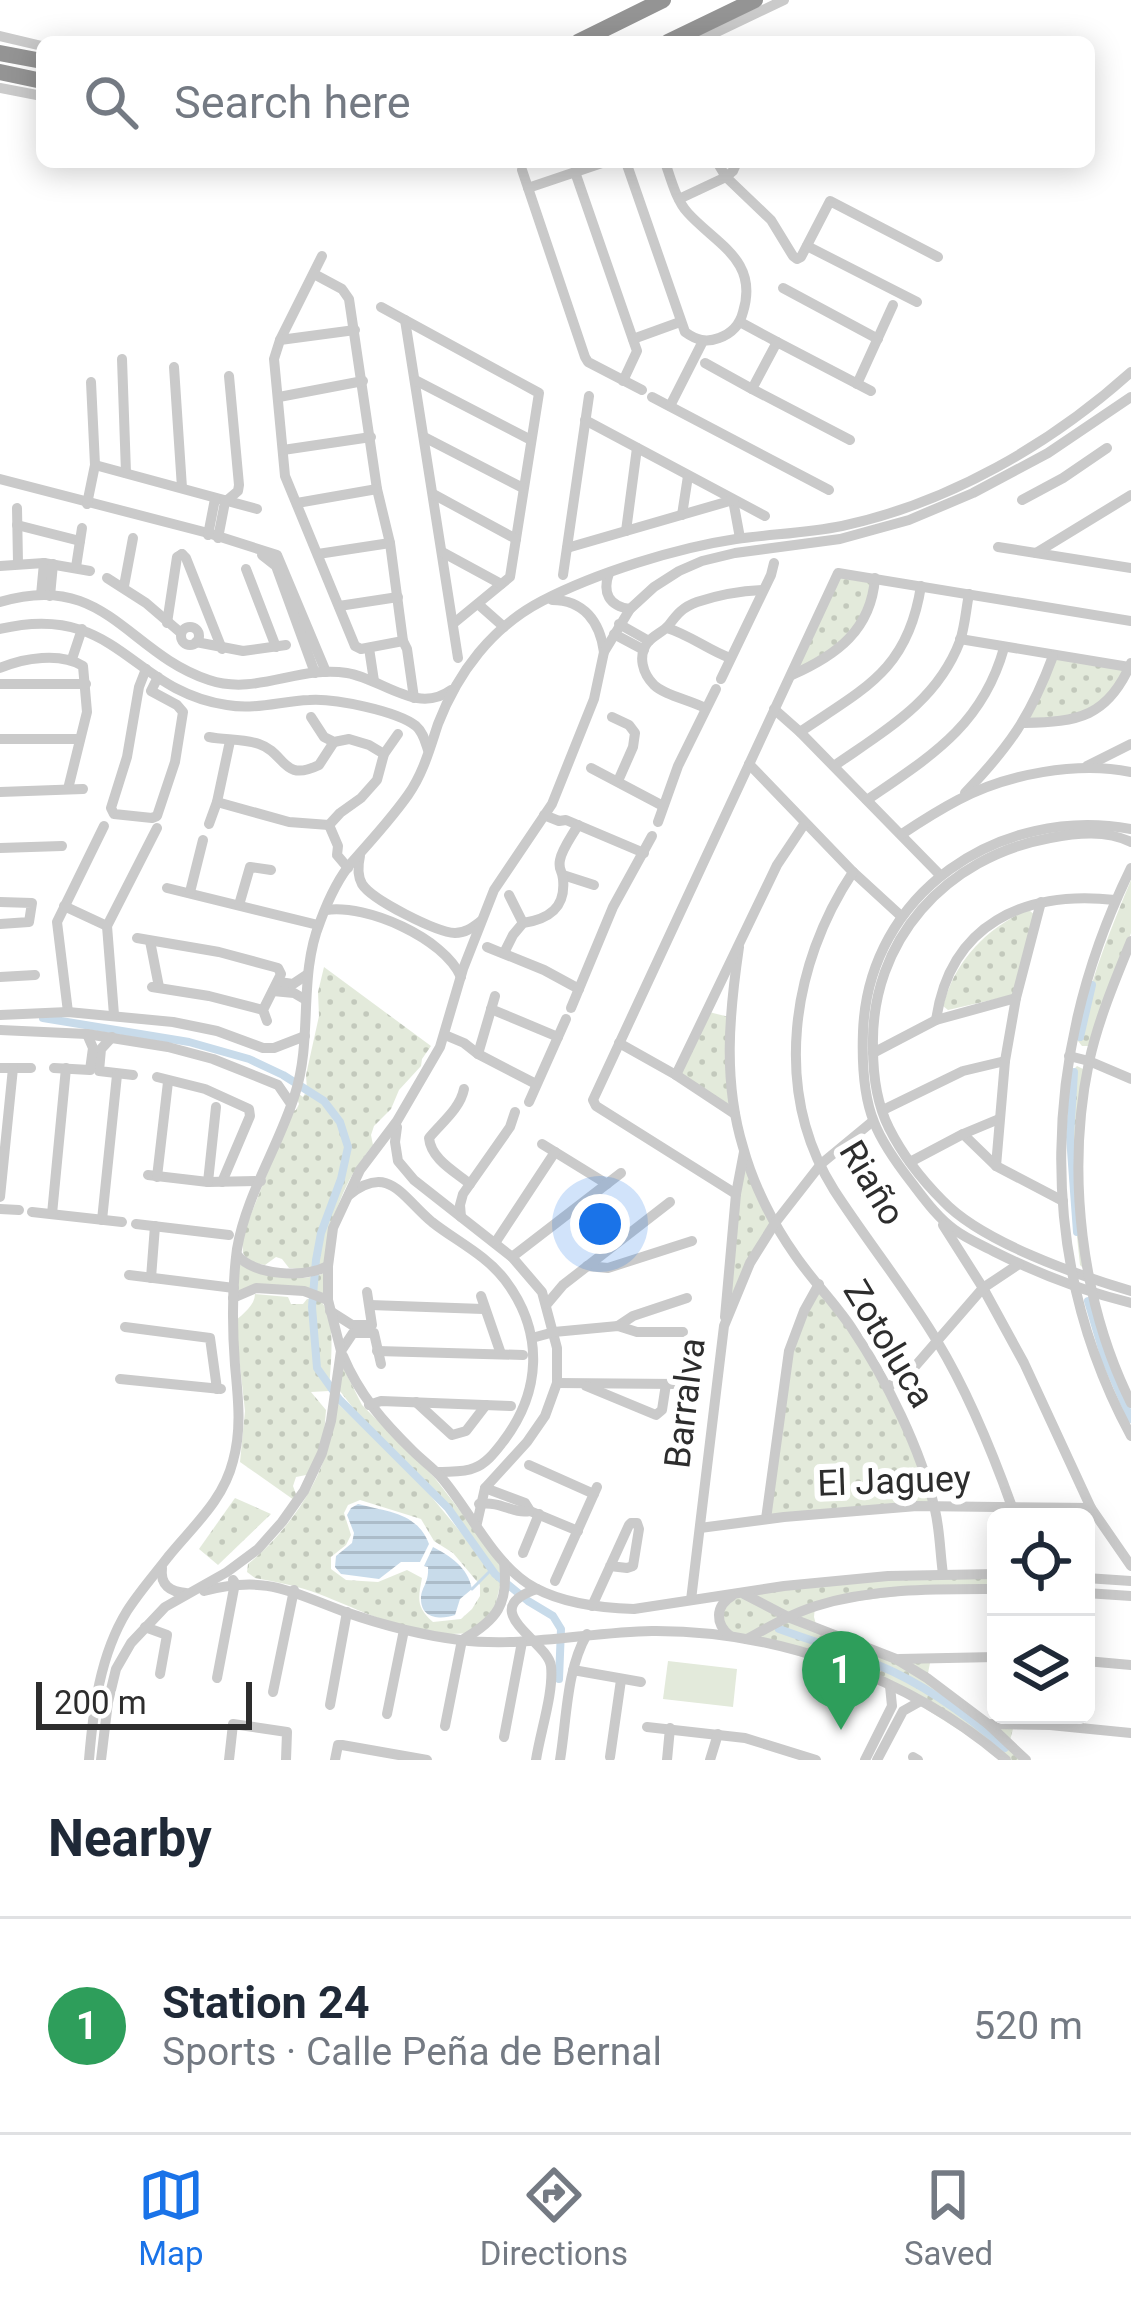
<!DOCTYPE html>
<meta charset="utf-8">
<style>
:root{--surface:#fff;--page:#f6f6f7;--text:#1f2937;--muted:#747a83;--line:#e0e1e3;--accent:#1a73e8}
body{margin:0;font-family:Roboto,sans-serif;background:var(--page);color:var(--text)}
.controls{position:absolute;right:36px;bottom:36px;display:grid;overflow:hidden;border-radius:18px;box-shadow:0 6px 30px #0003}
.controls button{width:108px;height:108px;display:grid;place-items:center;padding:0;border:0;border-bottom:3px solid var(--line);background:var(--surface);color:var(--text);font:60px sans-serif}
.scale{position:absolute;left:36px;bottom:30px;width:216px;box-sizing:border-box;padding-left:12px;border:6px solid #2d2d2d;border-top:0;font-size:33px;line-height:42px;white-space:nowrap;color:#2d2d2d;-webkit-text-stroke:9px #fff;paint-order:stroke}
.you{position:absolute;left:600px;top:1224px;width:42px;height:42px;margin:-30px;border:9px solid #fff;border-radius:50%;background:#1a73e8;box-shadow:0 0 0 18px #1a73e833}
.badge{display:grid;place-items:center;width:78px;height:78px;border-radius:50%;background:var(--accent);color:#fff;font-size:39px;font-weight:700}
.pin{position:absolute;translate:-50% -99px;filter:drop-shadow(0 3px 6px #0008)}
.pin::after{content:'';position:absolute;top:63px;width:42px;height:36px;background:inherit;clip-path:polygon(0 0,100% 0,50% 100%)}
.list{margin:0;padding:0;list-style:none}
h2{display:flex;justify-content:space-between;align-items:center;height:156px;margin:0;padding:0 48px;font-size:51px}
h2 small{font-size:39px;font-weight:400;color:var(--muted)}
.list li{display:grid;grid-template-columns:78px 1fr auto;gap:36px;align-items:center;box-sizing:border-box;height:216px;padding:0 48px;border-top:3px solid var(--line)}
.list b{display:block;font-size:45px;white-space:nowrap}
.list p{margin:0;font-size:39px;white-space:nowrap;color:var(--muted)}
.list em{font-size:39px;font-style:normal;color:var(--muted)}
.icon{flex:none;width:66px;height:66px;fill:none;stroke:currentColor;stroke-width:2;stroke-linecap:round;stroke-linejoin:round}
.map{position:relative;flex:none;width:1131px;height:1760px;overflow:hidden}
.search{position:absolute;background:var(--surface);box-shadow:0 6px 30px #0003;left:36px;right:36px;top:36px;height:132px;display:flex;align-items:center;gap:30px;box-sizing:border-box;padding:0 42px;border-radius:18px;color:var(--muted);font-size:45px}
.sheet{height:372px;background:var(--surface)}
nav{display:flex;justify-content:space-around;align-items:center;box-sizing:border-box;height:168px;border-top:3px solid var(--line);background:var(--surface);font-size:33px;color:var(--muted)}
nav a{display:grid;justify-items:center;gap:6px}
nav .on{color:var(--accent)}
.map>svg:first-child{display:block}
</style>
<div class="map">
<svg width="1131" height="1760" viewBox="0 0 1131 1760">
<defs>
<pattern id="grass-dots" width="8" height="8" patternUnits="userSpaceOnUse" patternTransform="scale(3)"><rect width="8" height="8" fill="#e3eadb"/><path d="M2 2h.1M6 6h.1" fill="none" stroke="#c3c9bc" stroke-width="1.8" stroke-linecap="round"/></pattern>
<pattern id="water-rules" width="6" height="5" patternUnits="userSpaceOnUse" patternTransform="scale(3)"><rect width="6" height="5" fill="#c8dbea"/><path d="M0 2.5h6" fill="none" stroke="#acbcc9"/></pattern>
</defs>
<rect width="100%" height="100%" fill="#fff"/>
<g fill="url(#grass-dots)" fill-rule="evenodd">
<path d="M838 573 875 578C871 631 833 650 792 675Z"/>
<path d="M1053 656 1129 667 1096 710 1024 723Z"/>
<path d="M1131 880V933L1088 1046H1082L1078 1041C1088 984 1109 933 1131 880Z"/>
<path d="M1024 911H1030L1035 915 1013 995 948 1010 943 1006C955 961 983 932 1024 911Z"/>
<path d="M324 967 431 1046 422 1059 421 1066 399 1090 391 1109 374 1126 371 1135 373 1145C342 1183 333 1215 324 1263L312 1270 289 1268 282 1259 276 1257 265 1265 248 1261 243 1253 242 1237 292 1111 296 1110 299 1104 297 1098 299 1094 303 1097 307 1090 306 1075 319 1016 318 992Z"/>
<path d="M709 1012 729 1017 735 1114 676 1075Z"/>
<path d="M1077 1066 1085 1070 1078 1126 1083 1268 1080 1265 1067 1143 1072 1071Z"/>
<path d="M744 1152 775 1223 724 1326Z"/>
<path d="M239 1264C261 1275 301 1284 324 1273L323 1295 237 1292Z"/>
<path d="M819 1284 888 1387 935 1508 766 1519 789 1351Z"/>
<path d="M255 1294 288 1297 291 1304H303L307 1299C316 1300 320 1298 325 1307 336 1324 330 1370 329 1391L311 1392 326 1410 324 1434 311 1474 296 1477 293 1486 297 1497 294 1500 240 1462 245 1411 235 1321C243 1314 255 1305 255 1294Z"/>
<path d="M342 1365 362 1405 434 1477 499 1561 501 1577 439 1494 357 1413 336 1386Z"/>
<path d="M332 1398 393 1456 430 1495 501 1581 495 1607 473 1632C420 1642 366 1612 319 1594 299 1586 276 1582 255 1578L247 1572 248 1564C283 1536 317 1490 328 1446 332 1431 331 1413 332 1398ZM360 1500 421 1519 434 1541 453 1553 480 1585V1596L472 1609 461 1619 433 1622C416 1607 418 1599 422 1578L407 1570 378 1582 346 1580 331 1569V1557L346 1545 351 1535 344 1513 348 1505Z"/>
<path d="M235 1498 271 1514 218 1565 199 1549Z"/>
<path d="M996 1574V1589H955L815 1606 814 1617 817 1628 895 1659 931 1658 927 1678 987 1724 1014 1725 1009 1744 1026 1760H1006L890 1686 723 1631 721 1605 726 1599 784 1586Z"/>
</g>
<path fill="#e3eadb" d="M668 1661 737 1669 733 1707 663 1699Z"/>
<g fill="url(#water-rules)">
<path d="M358 1504C387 1512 417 1512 429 1544L420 1562H401L379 1579 341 1574 335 1567 336 1556 352 1543 354 1533 347 1515 351 1508Z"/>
<path d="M433 1547C450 1556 468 1567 472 1589L460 1599 455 1615C441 1620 421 1619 421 1599 421 1587 429 1584 428 1567L424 1566Z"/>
</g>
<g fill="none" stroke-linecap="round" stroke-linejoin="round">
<path stroke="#c8dbea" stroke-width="3" d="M472 1589 492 1569"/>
<g stroke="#c8dbea" stroke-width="8">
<path d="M43 1018 189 1042 249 1059 283 1075 324 1101 340 1122 348 1147 341 1179 321 1233 316 1260 312 1307 317 1368 339 1399 448 1508 495 1574 528 1601 553 1616 561 1629 559 1679"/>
<path d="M1080 1037 1092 985"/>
<path d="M1074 1072 1070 1137 1077 1232"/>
<path d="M1088 1301 1105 1359 1131 1419"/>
<path d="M779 1629C812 1641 846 1651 878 1665 924 1684 968 1716 1005 1748"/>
</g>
<g stroke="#cacaca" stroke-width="10">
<path d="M0 36 42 46"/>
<path d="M696 42 784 0"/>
<path d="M0 88 42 96"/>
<path d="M626 162 685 332C696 340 706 343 719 338 733 333 740 324 743 312 759 260 716 244 688 213 676 200 671 179 665 162"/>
<path d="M717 162 726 177 771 220 793 256 797 259 801 257 830 201 938 257"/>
<path d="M522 170 585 357 588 362 642 390"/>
<path d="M575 172 637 351 623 381"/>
<path d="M528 188 605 162"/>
<path d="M679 199 726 177 733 171 737 162"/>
<path d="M807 246 917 302"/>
<path d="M322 256 280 340 274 359 285 476 355 646 361 649 403 641"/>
<path d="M314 274 342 289 349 299 377 489 390 543 403 641 407 649 414 698"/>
<path d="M783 288 878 339"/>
<path d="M381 307 539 393 510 577 454 623"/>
<path d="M405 320 458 658"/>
<path d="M740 322 777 342"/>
<path d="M633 339 680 322"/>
<path d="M280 340 355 330"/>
<path d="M122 359 126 473"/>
<path d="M705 363 752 389"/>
<path d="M174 367 182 488"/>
<path d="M415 380 531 440"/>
<path d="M857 384 893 305"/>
<path d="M279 397 363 381"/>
<path d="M652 397 829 490"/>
<path d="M670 406 703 341"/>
<path d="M585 420 765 516"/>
<path d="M424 437 523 488"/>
<path d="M850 440 752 389 777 342 871 391"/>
<path d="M283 450 371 437"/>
<path d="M95 465 257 509"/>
<path d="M0 479 208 533 277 555 326 672"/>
<path d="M433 494 516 539"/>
<path d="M733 500 740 538"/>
<path d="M1022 500 1063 478 1107 448"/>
<path d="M297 503 377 489"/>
<path d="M87 504 95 465 91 382"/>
<path d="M17 508 18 563"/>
<path d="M682 515 688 476"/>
<path d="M17 525 80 541"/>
<path d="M626 531 637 448"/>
<path d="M208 535 215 499"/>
<path d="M218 538 225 502 238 491 239 485 229 376"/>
<path d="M998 547 1131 568"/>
<path d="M567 548 733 500"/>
<path d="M442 552 501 584"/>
<path d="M1036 553 1131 495"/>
<path d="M182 554 186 558 222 649"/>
<path d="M318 554 390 543"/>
<path d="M262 555 276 566 315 673"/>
<path d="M0 566 44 563 90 571"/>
<path d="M76 567 82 528"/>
<path d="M246 569 276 647"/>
<path d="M609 573C602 593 609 606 630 609"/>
<path d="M563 575 589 396"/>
<path d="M107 578 146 603 181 633"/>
<path d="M124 586 133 538"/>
<path d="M41 595 44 563"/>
<path d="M50 596 53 564"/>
<path d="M552 600C584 600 600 622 604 652"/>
<path d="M0 602C105 570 127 653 209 680 256 696 299 665 347 673 383 679 417 715 451 690"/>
<path d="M478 604 504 627"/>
<path d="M339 606 398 597"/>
<path d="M167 623 177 557 182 554"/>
<path d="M619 624 649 641"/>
<circle cx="190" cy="636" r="9"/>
<path d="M667 628C690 635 708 650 730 658"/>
<path d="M0 629C117 601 130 691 227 705 255 710 282 701 309 700 334 698 397 711 416 726 423 732 425 741 428 750"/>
<path d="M614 634 644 650"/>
<path d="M960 639 1129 667"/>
<path d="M196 642 243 651 286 645"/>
<path d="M369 648 374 681"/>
<path d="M72 659 82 629"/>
<path d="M0 668C24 658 60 652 83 666L87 712 68 789"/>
<path d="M146 669 139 687 127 757 111 808 114 814 152 818 157 816 175 762 183 712 177 705 151 691 158 677"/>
<path d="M792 675C837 655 871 630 875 578"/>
<path d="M721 679 771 575 774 563"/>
<path d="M0 684H86"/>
<path d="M705 708C690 700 664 695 654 685 643 674 637 656 648 642 654 635 663 632 669 625 677 614 683 607 697 602 718 595 740 591 762 590"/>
<path d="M774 709 800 732 939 874"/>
<path d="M311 717 324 737 334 742 349 739 369 745 384 754"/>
<path d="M612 717 629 725 635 733 633 747 618 781"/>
<path d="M1024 723C1078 722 1108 717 1131 663"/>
<path d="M800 732C865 688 908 670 921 586"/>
<path d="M209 737C224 740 244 739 259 744 286 753 282 783 319 765L334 742"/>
<path d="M0 739H80"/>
<path d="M749 764 853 872 901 916"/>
<path d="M834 766C884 731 937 702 960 641 965 626 966 609 969 594"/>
<path d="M1087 766 1131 744"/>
<path d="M591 768 663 806"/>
<path d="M0 792 83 789"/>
<path d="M965 793C1009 747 1031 716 1053 656"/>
<path d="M867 800C931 756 982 726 1004 648"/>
<path d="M217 802 289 822 329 825"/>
<path d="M544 815 559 821 566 820 644 853"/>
<path d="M658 822 678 766 716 689"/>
<path d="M209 824 217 802 230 741"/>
<path d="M329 825 340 813 361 798 377 780 384 754 398 734"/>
<path d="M329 825 338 846 337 855 348 868"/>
<path d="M1131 829C1000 805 868 893 863 1032 862 1060 863 1095 874 1122 882 1143 898 1165 912 1183 925 1200 938 1218 955 1230 967 1239 982 1245 995 1252 1039 1274 1083 1291 1131 1303"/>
<path d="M902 834C920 822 939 810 958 800 1007 774 1077 761 1131 772"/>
<path d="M1131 842C1106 830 1077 833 1050 838 946 857 870 940 873 1048 873 1074 877 1104 889 1128 902 1154 922 1180 943 1201 982 1242 1077 1275 1131 1291"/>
<path d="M0 848 62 846"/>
<path d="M360 856C358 865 357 875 362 884 372 900 436 932 455 933 466 933 473 927 481 921"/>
<path d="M1131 868C1042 1050 1034 1256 1131 1436"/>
<path d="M853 872C791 965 772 1091 834 1190 867 1241 906 1289 937 1341 968 1392 992 1451 1012 1507"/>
<path d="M563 875 594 885"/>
<path d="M167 888 318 925"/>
<path d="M190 892 203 840"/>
<path d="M509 895 523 923"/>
<path d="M0 902 32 903 29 922 0 924"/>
<path d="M239 905 250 867 271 870"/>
<path d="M64 906 107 926"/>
<path d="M326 910C367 904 444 938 461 977"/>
<path d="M137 938 219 952 278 968 281 974 263 1010 267 1021"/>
<path d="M150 941 159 987"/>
<path d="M1131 941C1115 980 1098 1021 1089 1062 1066 1173 1081 1302 1131 1403"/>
<path d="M487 947 544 970 579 989"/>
<path d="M739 947C729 1015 723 1081 743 1147 753 1184 773 1224 795 1255 812 1280 834 1302 851 1327 886 1379 921 1449 935 1510 940 1531 940 1553 943 1574"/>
<path d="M504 953 513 935 523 923C549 919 566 908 563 879 562 869 558 870 560 860 562 849 572 836 578 825"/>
<path d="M0 977 35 975"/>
<path d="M279 982 293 984 308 974"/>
<path d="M152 987 209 996 263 1010"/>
<path d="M273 991 294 993 306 1000"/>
<path d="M571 1008 613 907 652 836"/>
<path d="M491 1009 558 1037"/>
<path d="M68 1012 57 922 104 826"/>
<path d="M0 1015 68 1012 173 1022 217 1031 263 1048H274L305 1036"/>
<path d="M114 1015 107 926 157 828"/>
<path d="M936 1020C950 924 1024 890 1115 900"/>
<path d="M0 1030 87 1034 168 1047 213 1059 278 1085 291 1104"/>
<path d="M445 1035 464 1043 478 1054 536 1084"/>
<path d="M112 1037 101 1049 99 1071 133 1075"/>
<path d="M619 1043 676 1075 735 1114"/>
<path d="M873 1053 936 1020 1016 998"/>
<path d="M478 1054 495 996"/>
<path d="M1069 1056 1089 1061 1131 1079"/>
<path d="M0 1068H31"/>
<path d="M54 1068 90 1070 93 1048 87 1034"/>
<path d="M676 1075 777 865 805 823"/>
<path d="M157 1077 205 1089 249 1109 250 1116 222 1182"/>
<path d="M464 1089C460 1109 441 1123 429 1138 431 1159 454 1171 470 1184"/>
<path d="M529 1102 566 1019"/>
<path d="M883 1110 963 1071 1005 1061"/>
<path d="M397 1127 395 1142 398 1161 414 1180 512 1257 542 1292 557 1348V1383L545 1416 527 1442 485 1488 477 1523"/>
<path d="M963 1134 996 1166 1063 1201"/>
<path d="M542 1144 607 1184"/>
<path d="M910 1162 963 1134 999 1119"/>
<path d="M996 1166 1005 1061 1016 998 1041 902"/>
<path d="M148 1175 208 1182 261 1181"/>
<path d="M157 1177 168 1082"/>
<path d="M208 1182 216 1107"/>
<path d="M736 1194 596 1106 593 1100 838 573 1131 621"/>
<path d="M349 1195C389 1163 402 1197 432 1222 456 1241 486 1255 505 1280 545 1333 541 1393 502 1443 495 1452 486 1464 474 1468 464 1473 449 1471 438 1472"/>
<path d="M0 1197 13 1068"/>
<path d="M0 1209 19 1210"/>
<path d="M32 1212 122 1222"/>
<path d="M52 1214 66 1068"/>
<path d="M461 1217 460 1205 463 1194 510 1127 515 1112"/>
<path d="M102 1220 117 1075"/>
<path d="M136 1224 229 1235"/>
<path d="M943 1225 983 1288 1024 1363 1091 1508 1131 1566"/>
<path d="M495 1243 555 1152"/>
<path d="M237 1255C255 1276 304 1278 328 1266"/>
<path d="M512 1257 621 1173"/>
<path d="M587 1266 608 1268 692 1241"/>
<path d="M129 1275 234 1288"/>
<path d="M151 1278 155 1226"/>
<path d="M481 1296 501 1354"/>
<path d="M233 1298 256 1288 304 1291 328 1300"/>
<path d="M547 1304 563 1285 670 1202"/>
<path d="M370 1305 483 1309"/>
<path d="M330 1311 352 1325H372L367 1292"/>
<path d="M725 1317 736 1194 744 1152"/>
<path d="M618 1326 633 1316 687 1298"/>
<path d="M125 1327 210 1338 217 1389"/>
<path d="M532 1338 554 1332 618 1326 637 1332H683"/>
<path d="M341 1351 353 1333H374L381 1364"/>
<path d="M377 1351 523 1355"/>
<path d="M343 1356C359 1394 383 1422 413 1451 422 1460 432 1467 440 1476 471 1511 493 1565 535 1588 565 1604 601 1608 634 1609L784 1586 888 1576 996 1574"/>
<path d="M120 1379 221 1389"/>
<path d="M557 1383 677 1384"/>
<path d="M586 1386 656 1415 662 1410 666 1384"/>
<path d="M888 1387 911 1371 983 1288 1019 1264"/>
<path d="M416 1402 452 1435 466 1431 486 1405"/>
<path d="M369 1405 381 1401 511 1406"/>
<path d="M529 1465 594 1494"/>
<path d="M485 1488 525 1503 530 1511"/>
<path d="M479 1504C503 1501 511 1514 530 1511L578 1531"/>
<path d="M766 1519 789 1351 804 1311 819 1284"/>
<path d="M700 1528 784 1517 917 1506 1091 1508"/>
<path d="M523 1553 539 1514"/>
<path d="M162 1568C160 1585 170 1592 186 1593"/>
<path d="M1086 1578 1131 1581"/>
<path d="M555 1581 597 1487"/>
<path d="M204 1591C266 1575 288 1591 345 1612 382 1625 421 1635 460 1640 524 1648 588 1632 652 1631 777 1630 910 1677 1006 1760"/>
<path d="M1086 1593 1131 1596"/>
<path d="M744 1594 788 1617 896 1659 927 1678 988 1724 1026 1760"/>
<path d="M691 1600 724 1326 750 1263 775 1223 821 1164 873 1121"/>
<path d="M592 1606 629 1525 631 1523H637L639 1529 633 1566 627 1568 610 1566"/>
<path d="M145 1627 167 1635 160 1674"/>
<path d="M730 1636C715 1624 715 1606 732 1596"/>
<path d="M747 1639C769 1627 791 1614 816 1606 874 1588 936 1589 996 1589"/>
<path d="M899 1659 996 1657"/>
<path d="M1086 1661 1131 1665"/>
<path d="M573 1670 641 1682"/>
<path d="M217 1678 235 1583 233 1580"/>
<path d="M273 1692 294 1590"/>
<path d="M330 1705 347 1612"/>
<path d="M387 1714 404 1630"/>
<path d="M988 1724 1050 1725 1131 1733"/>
<path d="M445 1726 462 1640C497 1620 509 1604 504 1563"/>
<path d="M647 1727 745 1738 816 1760"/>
<path d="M504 1737 522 1642"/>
<path d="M610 1757 621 1680"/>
<path d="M913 1757 918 1760"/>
<path d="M89 1760C93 1710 100 1655 127 1611 139 1592 155 1574 168 1557 193 1526 223 1501 233 1461 242 1429 238 1398 235 1365 232 1326 232 1287 237 1249 246 1195 279 1146 295 1094 313 1039 298 976 320 922 327 903 339 877 352 862 371 841 391 819 408 795 423 774 430 748 438 724 458 672 492 627 542 601 596 573 676 548 736 539 772 534 807 533 842 526 949 503 1051 444 1131 372"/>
<path d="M101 1760 108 1702 116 1669 131 1643 165 1607 227 1572 258 1549 282 1522 304 1491 322 1453 331 1421 341 1351 328 1300V1266L333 1228 360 1170 397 1121 440 1047 463 969 494 890 552 804 594 699 604 652 630 609 654 587 679 571 702 561 735 553 840 539 909 520 973 493 1048 453 1131 397"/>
<path d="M229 1760 233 1724 287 1732 286 1760"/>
<path d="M335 1760 338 1745H342L427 1760"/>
<path d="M536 1760C540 1733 554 1692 551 1666 548 1641 474 1610 537 1589"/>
<path d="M560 1760C567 1718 566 1671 587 1634"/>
<path d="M667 1760 670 1728"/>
<path d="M710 1760 718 1734"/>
<path d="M865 1760 892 1706 890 1686"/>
<path d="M877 1760 903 1711 919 1702"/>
</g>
<g stroke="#949494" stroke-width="16">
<path d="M578 42 663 0"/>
<path d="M668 42 755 0"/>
<path d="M0 53 42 61"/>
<path d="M0 72 42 81"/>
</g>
</g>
<g text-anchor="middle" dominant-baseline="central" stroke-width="12" stroke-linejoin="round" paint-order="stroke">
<g font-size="36" fill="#2d2d2d" stroke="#fff">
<text transform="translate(872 1183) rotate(59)">Riaño</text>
<text transform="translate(889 1344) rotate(59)">Zotoluca</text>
<text transform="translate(685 1403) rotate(-83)">Barralva</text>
<text transform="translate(894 1481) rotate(-2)">El Jaguey</text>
</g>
</g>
</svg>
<div class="controls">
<button><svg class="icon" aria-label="locate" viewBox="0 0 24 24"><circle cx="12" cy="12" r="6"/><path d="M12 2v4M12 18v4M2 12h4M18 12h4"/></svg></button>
<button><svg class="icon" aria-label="layers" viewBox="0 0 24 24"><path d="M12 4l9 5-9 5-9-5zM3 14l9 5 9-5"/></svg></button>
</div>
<div class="scale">200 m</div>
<div class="you"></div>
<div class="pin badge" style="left:841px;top:1730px;background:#2e9e5b">1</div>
<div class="search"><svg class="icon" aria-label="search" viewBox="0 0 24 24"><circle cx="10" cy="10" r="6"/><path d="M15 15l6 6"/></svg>Search here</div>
</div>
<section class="sheet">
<h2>Nearby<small></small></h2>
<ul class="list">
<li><span class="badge" style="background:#2e9e5b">1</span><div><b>Station 24</b><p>Sports · Calle Peña de Bernal</p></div><em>520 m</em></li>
</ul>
</section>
<nav>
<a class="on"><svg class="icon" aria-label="map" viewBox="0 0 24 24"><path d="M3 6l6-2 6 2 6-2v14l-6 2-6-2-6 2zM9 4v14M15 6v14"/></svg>Map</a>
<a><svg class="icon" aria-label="directions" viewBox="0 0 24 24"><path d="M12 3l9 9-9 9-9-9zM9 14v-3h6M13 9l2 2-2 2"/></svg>Directions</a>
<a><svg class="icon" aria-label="saved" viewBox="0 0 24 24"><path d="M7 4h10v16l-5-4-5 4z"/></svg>Saved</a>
</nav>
